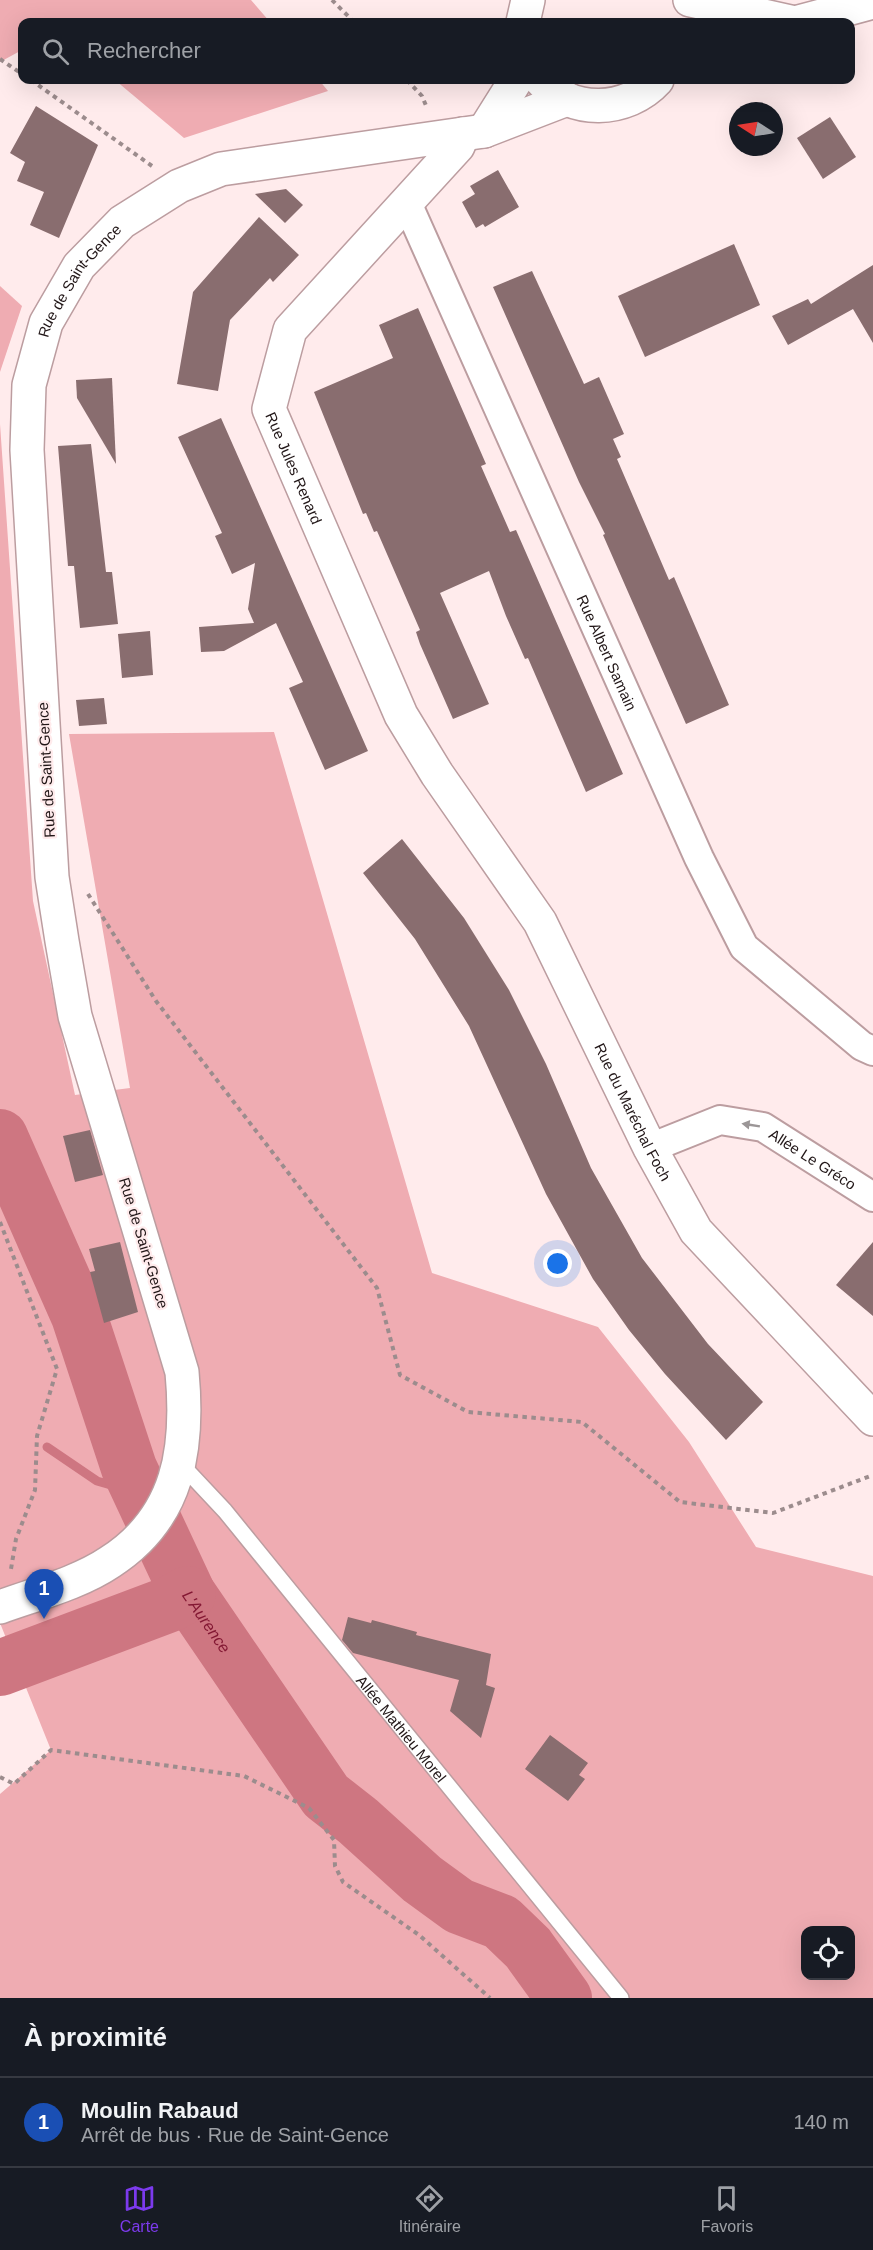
<!DOCTYPE html>
<html lang="fr">
<meta charset="utf-8">
<style>
:root{--surface:#171b24;--page:#242831;--text:#f1f3f6;--muted:#9ea1a6;--line:#363941;--accent:#7c3aed}
body{margin:0;font-family:Helvetica,sans-serif;background:var(--page);color:var(--text)}
.controls{position:absolute;right:18px;bottom:18px;display:grid;overflow:hidden;border-radius:12px;box-shadow:0 6px 24px #0002}
.controls button{width:54px;height:54px;display:grid;place-items:center;padding:0;border:0;border-bottom:2px solid var(--line);background:var(--surface);color:var(--text);font:30px sans-serif}
.compass{position:absolute;left:729px;top:102px;width:54px;height:54px;border-radius:50%;background:var(--surface);box-shadow:0 6px 24px #0002;rotate:282deg}
.you{position:absolute;left:558px;top:1264px;width:21px;height:21px;margin:-15px;border:4px solid #fff;border-radius:50%;background:#1a73e8;box-shadow:0 0 0 9px #1a73e833}
.badge{display:grid;place-items:center;width:39px;height:39px;border-radius:50%;background:var(--accent);color:#fff;font-size:20px;font-weight:700}
.pin{position:absolute;translate:-50% -50px;filter:drop-shadow(0 2px 3px #0008)}
.pin::after{content:'';position:absolute;top:32px;width:21px;height:18px;background:inherit;clip-path:polygon(0 0,100% 0,50% 100%)}
.list{margin:0;padding:0;list-style:none}
h2{display:flex;justify-content:space-between;align-items:center;height:78px;margin:0;padding:0 24px;font-size:26px}
h2 small{font-size:20px;font-weight:400;color:var(--muted)}
.list li{display:grid;grid-template-columns:39px 1fr auto;gap:18px;align-items:center;box-sizing:border-box;height:90px;padding:0 24px;border-top:2px solid var(--line)}
.list b{display:block;font-size:22px;white-space:nowrap}
.list p{margin:0;font-size:20px;white-space:nowrap;color:var(--muted)}
.list em{font-size:20px;font-style:normal;color:var(--muted)}
.icon{flex:none;width:33px;height:33px;fill:none;stroke:currentColor;stroke-width:2;stroke-linecap:round;stroke-linejoin:round}
.map{position:relative;flex:none;width:873px;height:1998px;overflow:hidden}
.search{position:absolute;background:var(--surface);box-shadow:0 6px 24px #0002;left:18px;right:18px;top:18px;height:66px;display:flex;align-items:center;gap:15px;box-sizing:border-box;padding:0 21px;border-radius:12px;color:var(--muted);font-size:22px}
.sheet{height:168px;background:var(--surface)}
nav{display:flex;justify-content:space-around;align-items:center;box-sizing:border-box;height:84px;border-top:2px solid var(--line);background:var(--surface);font-size:16px;color:var(--muted)}
nav a{display:grid;justify-items:center;gap:3px}
nav .on{color:var(--accent)}
.map>svg:first-child{display:block}
</style>
<div class="map">
<svg width="873" height="1998" viewBox="0 0 873 1998">
<rect width="100%" height="100%" fill="#ffebec"/>
<g fill="#efacb2" fill-rule="evenodd">
<path d="M0 0H251L270 22H22V50L0 62Z"/>
<path d="M115 80H319L328 91 184 138Z"/>
<path d="M0 286 22 306 0 372Z"/>
<path d="M0 424 33 901 75 1095 130 1088 69 734 274 732 432 1273 598 1327 689 1442 756 1547 873 1576V1998H0V1794L51 1750 0 1623ZM806 1930H850V1976H806Z"/>
</g>
<g fill="none" stroke-linecap="round" stroke-linejoin="round">
<path stroke="#ce7681" stroke-width="9" d="M47 1447 97 1481 142 1494"/>
<g stroke="#ce7681" stroke-width="56">
<path id="s1" d="M0 1137 79 1316 129 1468 188 1594 326 1796 358 1821 422 1879 459 1906 501 1922 528 1948 564 1998"/>
<path d="M0 1668 170 1604 188 1594"/>
</g>
</g>
<g fill="#896d6f">
<path d="M36 106 98 145 59 238 30 225 44 192 17 181 25 162 10 153Z"/>
<path d="M830 117 856 157 823 179 797 138Z"/>
<path d="M498 170 519 207 485 227 483 224 476 228 462 202 475 194 470 186Z"/>
<path d="M286 189 303 205 285 223 255 194Z"/>
<path d="M259 217 299 255 273 282 270 278 230 320 218 391 177 384 193 292Z"/>
<path d="M734 244 760 305 645 357 618 296Z"/>
<path d="M873 265V343L853 309 788 345 772 316 808 299 811 304Z"/>
<path d="M532 271 584 384 599 377 624 434 613 439 621 457 617 459 669 580 674 577 729 705 686 724 603 535 605 534 579 482 493 287Z"/>
<path d="M418 308 486 464 481 466 510 532 516 530 623 774 586 792 528 658 525 659 506 616 489 571 440 593 489 704 453 719 420 644 416 632 420 630 377 531 374 532 366 513 363 514 314 392 393 358 379 325Z"/>
<path d="M112 378 116 464 77 398 76 380Z"/>
<path d="M221 418 368 751 325 770 289 688 303 682 276 623 224 651 201 652 199 627 254 623 248 609 255 563 232 574 215 536 222 533 178 437Z"/>
<path d="M91 444 106 572H112L118 624 80 628 74 566H68L58 446Z"/>
<path d="M150 631 153 675 122 678 118 634Z"/>
<path d="M104 698 107 724 79 726 76 700Z"/>
<path d="M402 839 464 918 509 990 546 1064 591 1168 642 1258 708 1344 763 1402 726 1440 665 1374 629 1330 593 1279 546 1194 469 1026 415 939 363 873Z"/>
<path d="M90 1130 103 1175 75 1182 63 1136Z"/>
<path d="M120 1242 138 1312 104 1323 90 1272 95 1271 89 1249Z"/>
<path d="M873 1242V1316L836 1285Z"/>
<path d="M348 1617 371 1623 372 1620 417 1632 416 1635 491 1654 486 1685 495 1688 481 1738 450 1711 459 1680 353 1653 342 1640Z"/>
<path d="M550 1735 588 1763 579 1775 585 1779 568 1801 525 1769Z"/>
</g>
<g fill="none" stroke-linecap="round" stroke-linejoin="round">
<defs>
<g id="lane">
<path id="s2" d="M180 1463 225 1511 621 1998"/>
</g>
<g id="street">
<path id="s3" d="M407 203 699 858 744 947 862 1046 873 1051"/>
<path id="s4" d="M650 1148 720 1120 763 1127 873 1197"/>
</g>
<g id="secondary">
<path d="M690 0 791 22"/>
<path d="M523 22 528 0"/>
<path d="M799 22 873 2"/>
<path d="M541 80C571 115 627 113 657 80"/>
<path d="M484 131 516 80"/>
<path id="s5" d="M463 134 458 146 290 330 269 409 401 715 437 774 540 922 650 1148 696 1231 873 1419"/>
<path id="s6" d="M0 1607C36 1594 79 1583 110 1562 180 1517 189 1447 182 1372L75 1016 62 941 52 877 27 450 29 385 46 323 79 266 122 222 179 186 221 169 484 131 567 99"/>
</g>
</defs>
<use href="#lane" stroke="#bc9da0" stroke-width="18"/>
<use href="#street" stroke="#bc9da0" stroke-width="32"/>
<use href="#secondary" stroke="#bc9da0" stroke-width="36"/>
<g stroke="#9c8c8d" stroke-width="4" stroke-dasharray="4.5 4.5" stroke-linecap="butt">
<path d="M332 0 354 22"/>
<path d="M0 59 22 74"/>
<path d="M31 80 152 166"/>
<path d="M407 80 422 96 427 108"/>
<path d="M88 894 156 1001 377 1288 400 1375 468 1412 582 1422 680 1502 773 1513 873 1475"/>
<path d="M0 1222 57 1369 37 1436 35 1490 16 1539 11 1569"/>
<path d="M0 1777 14 1784 51 1750 244 1776 309 1808 334 1840 335 1866 343 1882 419 1935 490 1998"/>
</g>
<use href="#lane" stroke="#fff" stroke-width="15"/>
<use href="#street" stroke="#fff" stroke-width="28"/>
<use href="#secondary" stroke="#fff" stroke-width="33"/>
</g>
<defs><path id="oneway-solid" d="M-6-.8H1V-3.2L6.5 0L1 3.2V.8H-6Z" transform="scale(1.5)"/></defs>
<use fill="#9b9697" href="#oneway-solid" transform="translate(751 1125) rotate(-171)"/>
<g text-anchor="middle" dominant-baseline="central" stroke-width="4.5" stroke-linejoin="round" paint-order="stroke">
<g font-size="15" fill="#211617" stroke="#ffebec">
<text stroke="none"><textPath href="#s6" startOffset="1458">Rue de Saint-Gence</textPath></text>
<text stroke="none"><textPath href="#s5" startOffset="408">Rue Jules Renard</textPath></text>
<text stroke="none"><textPath href="#s3" startOffset="492">Rue Albert Samain</textPath></text>
<text transform="translate(46 770) rotate(-93)">Rue de Saint-Gence</text>
<text stroke="none"><textPath href="#s5" startOffset="1138">Rue du Maréchal Foch</textPath></text>
<text stroke="none"><textPath href="#s4" startOffset="178">Allée Le Gréco</textPath></text>
<text transform="translate(144 1243) rotate(73)">Rue de Saint-Gence</text>
<text stroke="none"><textPath href="#s2" startOffset="346">Allée Mathieu Morel</textPath></text>
</g>
<g font-size="16" font-style="italic" fill="#841934" stroke="#ffebec">
<text stroke="none"><textPath href="#s1" startOffset="528">L'Aurence</textPath></text>
</g>
</g>
</svg>
<div class="controls">
<button><svg class="icon" aria-label="locate" viewBox="0 0 24 24"><circle cx="12" cy="12" r="6"/><path d="M12 2v4M12 18v4M2 12h4M18 12h4"/></svg></button>
</div>
<svg class="compass" viewBox="-18 -18 36 36"><path d="M0-13l5 13h-10z" fill="#e53935"/><path d="M0 13l5-13h-10z" fill="#9ea1a6"/></svg>
<div class="you"></div>
<div class="pin badge" style="left:44px;top:1619px;background:#1a4fb4">1</div>
<div class="search"><svg class="icon" aria-label="search" viewBox="0 0 24 24"><circle cx="10" cy="10" r="6"/><path d="M15 15l6 6"/></svg>Rechercher</div>
</div>
<section class="sheet">
<h2>À proximité<small></small></h2>
<ul class="list">
<li><span class="badge" style="background:#1a4fb4">1</span><div><b>Moulin Rabaud</b><p>Arrêt de bus · Rue de Saint-Gence</p></div><em>140 m</em></li>
</ul>
</section>
<nav>
<a class="on"><svg class="icon" aria-label="map" viewBox="0 0 24 24"><path d="M3 6l6-2 6 2 6-2v14l-6 2-6-2-6 2zM9 4v14M15 6v14"/></svg>Carte</a>
<a><svg class="icon" aria-label="directions" viewBox="0 0 24 24"><path d="M12 3l9 9-9 9-9-9zM9 14v-3h6M13 9l2 2-2 2"/></svg>Itinéraire</a>
<a><svg class="icon" aria-label="saved" viewBox="0 0 24 24"><path d="M7 4h10v16l-5-4-5 4z"/></svg>Favoris</a>
</nav>
